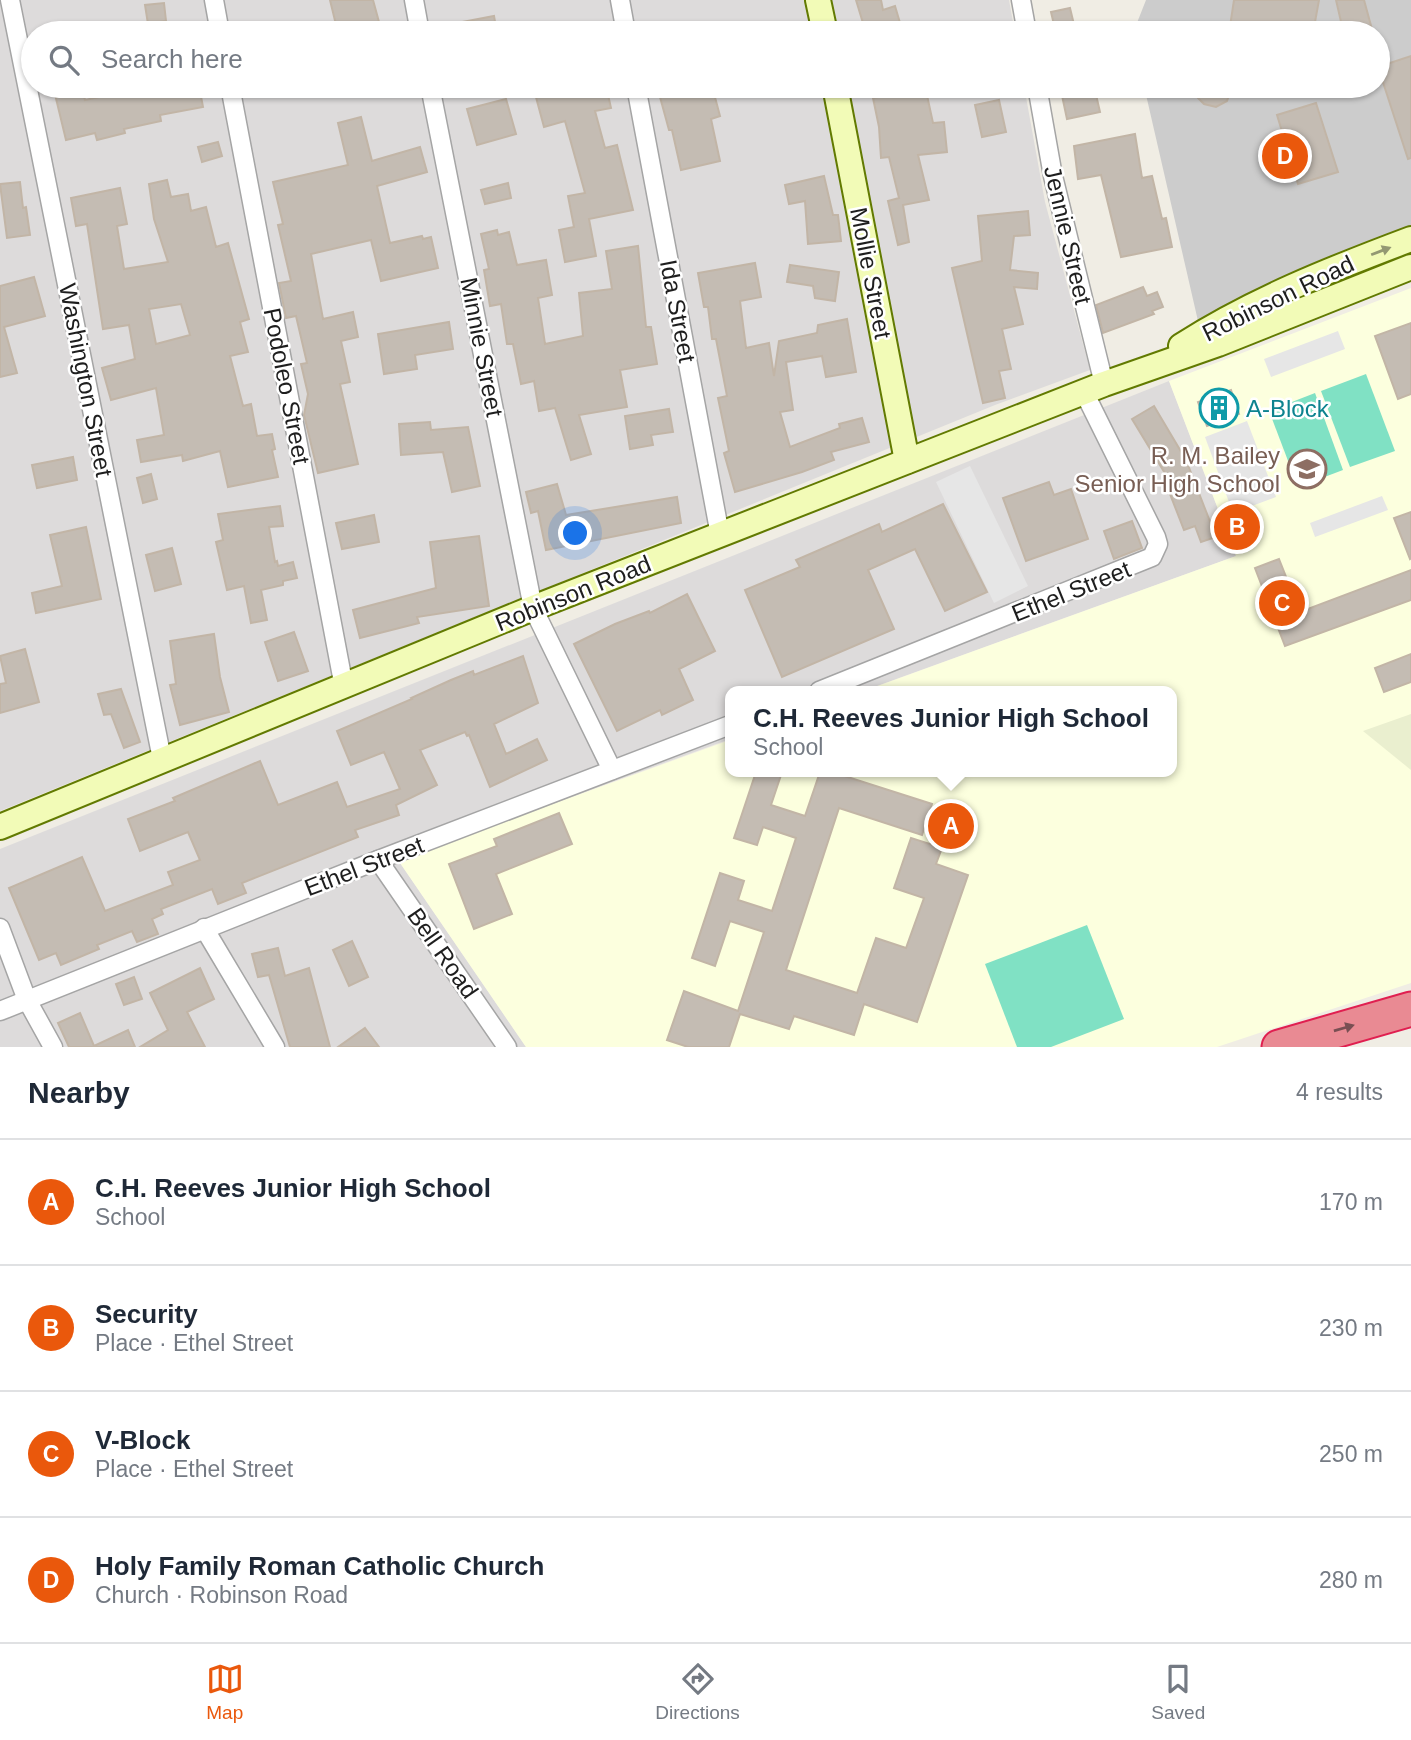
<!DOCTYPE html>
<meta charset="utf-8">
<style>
:root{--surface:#fff;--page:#f6f6f7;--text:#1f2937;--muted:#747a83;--line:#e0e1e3;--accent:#ea580c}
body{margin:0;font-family:Arial,sans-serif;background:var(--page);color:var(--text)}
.you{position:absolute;left:576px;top:534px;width:24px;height:24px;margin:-18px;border:5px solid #fff;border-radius:50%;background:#1a73e8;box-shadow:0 0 0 10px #1a73e833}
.badge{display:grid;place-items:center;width:46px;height:46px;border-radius:50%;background:var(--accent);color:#fff;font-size:23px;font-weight:700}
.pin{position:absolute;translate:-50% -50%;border:4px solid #fff;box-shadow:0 2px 7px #0006}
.popup{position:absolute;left:725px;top:686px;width:452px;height:91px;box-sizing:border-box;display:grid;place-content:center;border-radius:14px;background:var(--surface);filter:drop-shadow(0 2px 5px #0005);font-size:23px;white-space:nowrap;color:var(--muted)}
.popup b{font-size:26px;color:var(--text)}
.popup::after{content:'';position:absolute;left:50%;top:100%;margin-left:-14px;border:14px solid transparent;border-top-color:var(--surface)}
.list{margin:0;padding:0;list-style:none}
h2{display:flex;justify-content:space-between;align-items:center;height:91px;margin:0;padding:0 28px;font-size:30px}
h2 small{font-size:23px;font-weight:400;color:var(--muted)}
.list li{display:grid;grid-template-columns:46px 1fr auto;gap:21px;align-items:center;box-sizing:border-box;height:126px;padding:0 28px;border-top:2px solid var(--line)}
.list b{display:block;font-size:26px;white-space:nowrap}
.list p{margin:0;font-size:23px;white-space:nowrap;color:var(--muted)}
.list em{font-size:23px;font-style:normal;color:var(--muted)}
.icon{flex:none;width:38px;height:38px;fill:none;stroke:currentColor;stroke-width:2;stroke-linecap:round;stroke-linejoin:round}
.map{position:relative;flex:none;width:1411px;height:1047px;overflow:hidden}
.search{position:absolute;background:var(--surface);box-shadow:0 2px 5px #0004;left:21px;right:21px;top:21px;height:77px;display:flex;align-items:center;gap:18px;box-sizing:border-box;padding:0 24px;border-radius:38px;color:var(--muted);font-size:26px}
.sheet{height:595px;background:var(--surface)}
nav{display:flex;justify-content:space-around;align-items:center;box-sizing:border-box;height:98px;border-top:2px solid var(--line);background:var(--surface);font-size:19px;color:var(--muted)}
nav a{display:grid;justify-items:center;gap:4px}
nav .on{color:var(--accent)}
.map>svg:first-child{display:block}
</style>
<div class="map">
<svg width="1411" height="1047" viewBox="0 0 1411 1047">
<rect width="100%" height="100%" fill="#f0ede4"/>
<g fill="#dddbdb">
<path d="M0 0H1009L1015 33H33V86H1024L1045 202 1090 370 995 405 0 811Z"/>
<path d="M1169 381 1236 556 863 691H730V739L398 860 526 1047H0V849Z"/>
</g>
<path fill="#fcffde" d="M1411 288V983L1217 1047H526L398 860 730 740V772H1172V691H864L1236 556 1169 381Z"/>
<path fill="#ccc" d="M1146 0H1411V227L1319 262 1198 321 1144 86H1378V33H1133Z"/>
<path fill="#eaefcf" d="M1411 714V770L1363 731Z"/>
<g fill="#80e1c4">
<path d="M1366 374 1395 451 1350 467 1321 391Z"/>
<path d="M1315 393 1343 470 1298 487 1269 411Z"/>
<path d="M1087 925 1124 1019 1051 1047H1017L985 964Z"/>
</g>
<g fill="#e6e6e6">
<path d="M1338 331 1345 349 1271 377 1264 359Z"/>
<path d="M1247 421 1276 497 1233 513 1205 437Z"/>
<path d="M970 466 1028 586 994 603 936 482Z"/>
<path d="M1382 496 1388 510 1315 537 1310 523Z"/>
</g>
<g fill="#c4bcb3" stroke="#c2b5a6" stroke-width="2" fill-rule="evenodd">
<path d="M330 0H373L382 33H338Z"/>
<path d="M856 0H881L883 10 895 6 903 33H866Z"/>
<path d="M1234 0H1319L1313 33H1229Z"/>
<path d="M1336 0H1364L1373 33H1351L1348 24 1342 26Z"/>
<path d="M164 3 166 21 148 24 145 5Z"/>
<path d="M1070 8 1076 33H1056L1051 12Z"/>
<path d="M494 16 497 33H442L441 26Z"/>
<path d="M1411 56V158L1408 159 1378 67Z"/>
<path d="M53 86H81L85 100 149 86H199L203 107 160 115 161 121 124 129 125 133 97 140 95 133 66 140Z"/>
<path d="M533 86H606L611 108 595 111 605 148 617 145 633 210 589 219 596 256 565 262 559 230 574 227 568 196 585 193 565 121 544 127Z"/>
<path d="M657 86H712L720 116 711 119 720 161 681 170 672 130H669Z"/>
<path d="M876 86H925L933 123 944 122 947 152 918 155 929 200 903 205 909 242 898 245 888 201 899 198 889 157 881 158 879 127 873 98 878 97Z"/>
<path d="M1060 86H1094L1100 112 1067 119Z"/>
<path d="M1195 86H1232L1227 101 1216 107 1204 104 1198 98Z"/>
<path d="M506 99 516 134 477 145 467 109Z"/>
<path d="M999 100 1006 132 982 137 975 105Z"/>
<path d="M1316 103 1338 172 1298 184 1277 115Z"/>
<path d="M361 117 372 161 420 147 427 172 377 186 390 243 422 236 423 239 431 237 438 268 381 281 371 240 311 254 323 319 353 312 358 337 341 341 350 382 340 384 358 464 318 473 304 415 308 394 301 364 307 363 296 316 286 318 279 283 291 281 278 225 283 224 273 182 348 165 338 123Z"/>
<path d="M1135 134 1142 178 1152 176 1162 219 1166 218 1172 247 1121 257 1101 175 1078 179 1074 146Z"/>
<path d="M218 142 222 156 202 162 198 147Z"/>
<path d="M824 176 833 215H838L841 241 808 244 805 201 789 204 785 185Z"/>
<path d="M167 180 171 197 188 194 191 211 206 207 216 247 228 243 249 319 240 322 248 352 230 356 243 406 251 404 257 436 272 434 275 449 272 450 278 477 228 487 220 451 183 461 182 455 141 462 137 440 164 435 156 388 111 400 102 368 135 359 129 325 103 329 87 224 76 226 71 198 120 188 127 224 117 226 124 269 168 262 154 219 149 184ZM181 304 190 335 156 344 149 309Z"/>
<path d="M20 182 23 208 26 207 30 235 7 238 0 184Z"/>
<path d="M508 183 511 198 485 204 481 190Z"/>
<path d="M1028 211 1030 235 1014 236 1010 270 1038 273 1037 289 1014 287 1023 324 1002 329 1011 369 999 371 1005 398 983 403 952 268 982 261 978 216Z"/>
<path d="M497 230 498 235 509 232 517 265 546 260 552 295 538 298 545 344 583 336 579 293 612 289 606 251 638 246 646 327H651L657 364 620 370 627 407 579 415 591 454 571 460 555 408 539 411 534 381 521 384 513 344H507L501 304 490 306 484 270 489 269 481 234Z"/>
<path d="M755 263 761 297 740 301 746 348 769 343 774 376 779 341 817 333 818 325 847 319 856 372 826 377 822 356 786 362 793 410 780 412 790 447 840 428 839 424 862 418 869 442 831 452 834 460 802 472 735 492 724 453 729 451 718 398 727 396 716 339H712L708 307H704L698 273Z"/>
<path d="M790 265 839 272 835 301 815 298 813 286 787 282Z"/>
<path d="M34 277 45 316 4 327 17 373 0 377V286Z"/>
<path d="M1143 287 1147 296 1157 292 1163 307 1152 311 1154 314 1103 333 1096 305Z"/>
<path d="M449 322 453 349 415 355 417 369 384 374 378 334Z"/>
<path d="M1411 323V394L1398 399 1375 336Z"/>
<path d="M1231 390 1239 414 1207 426 1198 402Z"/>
<path d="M1154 406 1186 460 1216 537 1201 542 1195 526 1184 530 1163 476 1166 475 1132 419Z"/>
<path d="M669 409 673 432 651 435 653 445 630 449 625 416Z"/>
<path d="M430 422 431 430 468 427 480 486 452 492 443 452 401 455 399 424Z"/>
<path d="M73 457 77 480 37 488 32 465Z"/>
<path d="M151 474 157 499 143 503 137 478Z"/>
<path d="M1049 482 1054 495 1071 489 1088 539 1026 561 1003 498Z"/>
<path d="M557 484 566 515 677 497 681 523 546 550 538 511 531 513 526 492Z"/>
<path d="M943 504 987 592 945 611 915 549 868 570 894 629 782 677 745 590 800 567 796 560 879 524 882 532Z"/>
<path d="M280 506 283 526 269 527 275 562 277 561 278 566 293 562 297 578 283 581V585L261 590 267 620 251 623 244 586 227 590 216 542 223 540 218 514Z"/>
<path d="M1411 512V558L1410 559 1394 518Z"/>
<path d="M374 515 379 542 342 549 336 523Z"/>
<path d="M1132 521 1142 548 1114 559 1104 531Z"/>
<path d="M86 527 101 599 36 613 32 593 62 586 50 535Z"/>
<path d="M479 536 489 606 417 617 419 623 360 638 353 610 436 588 430 542Z"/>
<path d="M172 548 181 584 155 591 146 555Z"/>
<path d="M1279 559 1300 612 1411 570V600L1285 646 1255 568Z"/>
<path d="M687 594 715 651 679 669 693 700 662 715 660 710 617 731 574 644 615 624 649 611 650 613Z"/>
<path d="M294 632 308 671 278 681 265 642Z"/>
<path d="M214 634 220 677 229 712 180 725 170 685 176 684 170 641Z"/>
<path d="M25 649 39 702 0 713V684L6 683 0 656Z"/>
<path d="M1411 654V682L1384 692 1375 668Z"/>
<path d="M523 656 538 703 494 724 506 754 537 739 547 760 490 787 469 735 467 736 465 732 420 750 437 785 396 805 399 815 355 830 358 837 242 883 246 893 218 904 212 889 161 909 163 914 152 919 158 934 137 942 132 931 97 945 99 949 61 965 56 953 39 960 9 888 82 857 105 911 173 885 168 872 200 860 188 832 140 851 128 819 175 801 173 798 260 761 278 805 337 782 347 807 400 789 384 752 351 765 337 731 412 699 411 698 451 680 473 671 474 675Z"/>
<path d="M121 689 140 742 124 748 111 714 104 715 98 694Z"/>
<path d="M756 772H782L771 805 805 816 820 772H832L932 804 922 835 839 808 786 970 857 993 876 938 906 948 924 898 894 888 911 838 942 848 936 864 968 875 917 1022 864 1004 854 1035 794 1016 789 1029 740 1014 729 1047H688L667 1040 684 991 738 1011 764 932 730 921 715 966 692 958 720 873 744 881 738 900 772 911 796 838 763 827 757 845 734 838Z"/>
<path d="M559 813 572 844 496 874 512 914 474 929 449 864 497 846 494 839Z"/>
<path d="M352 941 368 977 349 986 333 950Z"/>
<path d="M278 948 285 976 309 968 330 1047H290L269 975 258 977 252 954Z"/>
<path d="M200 968 214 999 187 1012 205 1047H140L168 1030 150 993Z"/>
<path d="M134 977 142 999 124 1005 116 984Z"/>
<path d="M80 1013 94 1046 128 1030 135 1047H69L58 1023Z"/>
<path d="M365 1028 379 1047H338Z"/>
</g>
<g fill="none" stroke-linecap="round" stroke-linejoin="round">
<defs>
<g id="street">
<path d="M10 0 162 759"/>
<path d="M214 0 220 33"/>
<path d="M414 0 420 33"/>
<path d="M620 0 626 33"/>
<path d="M1021 0 1027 33"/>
<path d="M230 86 344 687"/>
<path d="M430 86 533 608 612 770"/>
<path d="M636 86 720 535"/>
<path d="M1037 86 1053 176 1104 384"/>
<path d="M819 691 1152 557 1158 544 1156 537 1084 392"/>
<path d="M378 860 507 1047"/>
<path d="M0 928 27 1000 53 1047"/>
<path d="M204 928 275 1047"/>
<path d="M0 1011 378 860 730 725"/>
</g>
<g id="secondary">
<path d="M818 0 825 33"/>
<path d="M835 86 907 461"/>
<path d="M1181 346C1253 300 1331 269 1411 239"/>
<path d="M0 827 533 608 1104 384 1218 344 1411 267"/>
</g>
<path id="highway" d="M1279 1047 1411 1009"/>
</defs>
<use href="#street" stroke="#a5a5a5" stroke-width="21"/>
<use href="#secondary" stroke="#627a01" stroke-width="28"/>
<use href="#highway" stroke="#e01f50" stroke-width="37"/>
<use href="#street" stroke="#fff" stroke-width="18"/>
<use href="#secondary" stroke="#f2fbb7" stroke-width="24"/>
<use href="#highway" stroke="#e98a93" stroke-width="33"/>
</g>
<defs><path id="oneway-solid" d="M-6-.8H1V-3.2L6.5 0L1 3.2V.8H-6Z" transform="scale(1.75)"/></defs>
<use fill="#939872" href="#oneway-solid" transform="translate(1381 251) rotate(-21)"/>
<use fill="#794f53" href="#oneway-solid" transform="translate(1344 1028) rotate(-16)"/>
<defs>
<symbol id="building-ring" viewBox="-11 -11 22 22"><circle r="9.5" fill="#fff" stroke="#0f9aa8" stroke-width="1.5"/><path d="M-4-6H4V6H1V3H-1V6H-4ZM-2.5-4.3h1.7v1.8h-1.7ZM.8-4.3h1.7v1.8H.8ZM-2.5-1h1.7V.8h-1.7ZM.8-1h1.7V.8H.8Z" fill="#0f9aa8"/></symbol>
<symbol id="school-ring" viewBox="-11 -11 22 22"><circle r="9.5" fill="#fff" stroke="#8d6e63" stroke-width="1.5"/><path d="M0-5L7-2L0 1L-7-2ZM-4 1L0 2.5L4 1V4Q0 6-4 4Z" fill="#8d6e63"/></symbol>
</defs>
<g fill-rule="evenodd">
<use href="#building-ring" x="1197" y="386" width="44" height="44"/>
<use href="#school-ring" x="1285" y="447" width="44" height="44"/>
</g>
<g text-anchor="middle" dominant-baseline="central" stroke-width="5" stroke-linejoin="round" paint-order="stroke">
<g font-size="24" fill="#1e1e1e" stroke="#fff">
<text transform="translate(1068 235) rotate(77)">Jennie Street</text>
<text transform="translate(871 273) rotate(79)">Mollie Street</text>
<text transform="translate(1278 298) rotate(-26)">Robinson Road</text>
<text transform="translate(678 311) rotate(79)">Ida Street</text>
<text transform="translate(482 347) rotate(79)">Minnie Street</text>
<text transform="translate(86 380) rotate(79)">Washington Street</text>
<text transform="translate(287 386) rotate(79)">Podoleo Street</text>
<text transform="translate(1071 591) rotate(-22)">Ethel Street</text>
<text transform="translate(573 593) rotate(-22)">Robinson Road</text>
<text transform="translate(364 866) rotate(-21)">Ethel Street</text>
<text transform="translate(443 953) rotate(55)">Bell Road</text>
</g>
<g font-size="24" fill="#0d838f" stroke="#fff" text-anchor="start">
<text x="1246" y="408">A-Block</text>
</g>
<g font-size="24" fill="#785e54" stroke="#fff" text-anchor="end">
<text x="1280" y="455">R. M. Bailey<tspan x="1280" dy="28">Senior High School</tspan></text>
</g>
</g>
</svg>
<div class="you"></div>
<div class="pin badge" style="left:951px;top:826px">A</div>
<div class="popup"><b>C.H. Reeves Junior High School</b>School</div>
<div class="pin badge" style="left:1237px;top:527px">B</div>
<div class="pin badge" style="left:1282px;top:603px">C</div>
<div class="pin badge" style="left:1285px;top:156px">D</div>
<div class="search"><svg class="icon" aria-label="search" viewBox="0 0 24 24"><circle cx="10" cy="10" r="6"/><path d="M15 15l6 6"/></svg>Search here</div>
</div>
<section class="sheet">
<h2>Nearby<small>4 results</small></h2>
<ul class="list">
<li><span class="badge">A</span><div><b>C.H. Reeves Junior High School</b><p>School</p></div><em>170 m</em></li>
<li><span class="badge">B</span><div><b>Security</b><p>Place · Ethel Street</p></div><em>230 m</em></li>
<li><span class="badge">C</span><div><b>V-Block</b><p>Place · Ethel Street</p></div><em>250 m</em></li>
<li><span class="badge">D</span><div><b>Holy Family Roman Catholic Church</b><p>Church · Robinson Road</p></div><em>280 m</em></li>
</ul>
</section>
<nav>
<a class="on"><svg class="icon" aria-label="map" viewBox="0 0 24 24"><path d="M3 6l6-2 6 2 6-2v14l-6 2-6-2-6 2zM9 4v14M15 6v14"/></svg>Map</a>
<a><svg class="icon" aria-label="directions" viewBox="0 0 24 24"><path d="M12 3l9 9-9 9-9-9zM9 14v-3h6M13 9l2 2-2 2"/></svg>Directions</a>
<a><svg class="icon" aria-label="saved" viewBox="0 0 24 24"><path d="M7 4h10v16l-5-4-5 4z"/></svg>Saved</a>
</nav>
